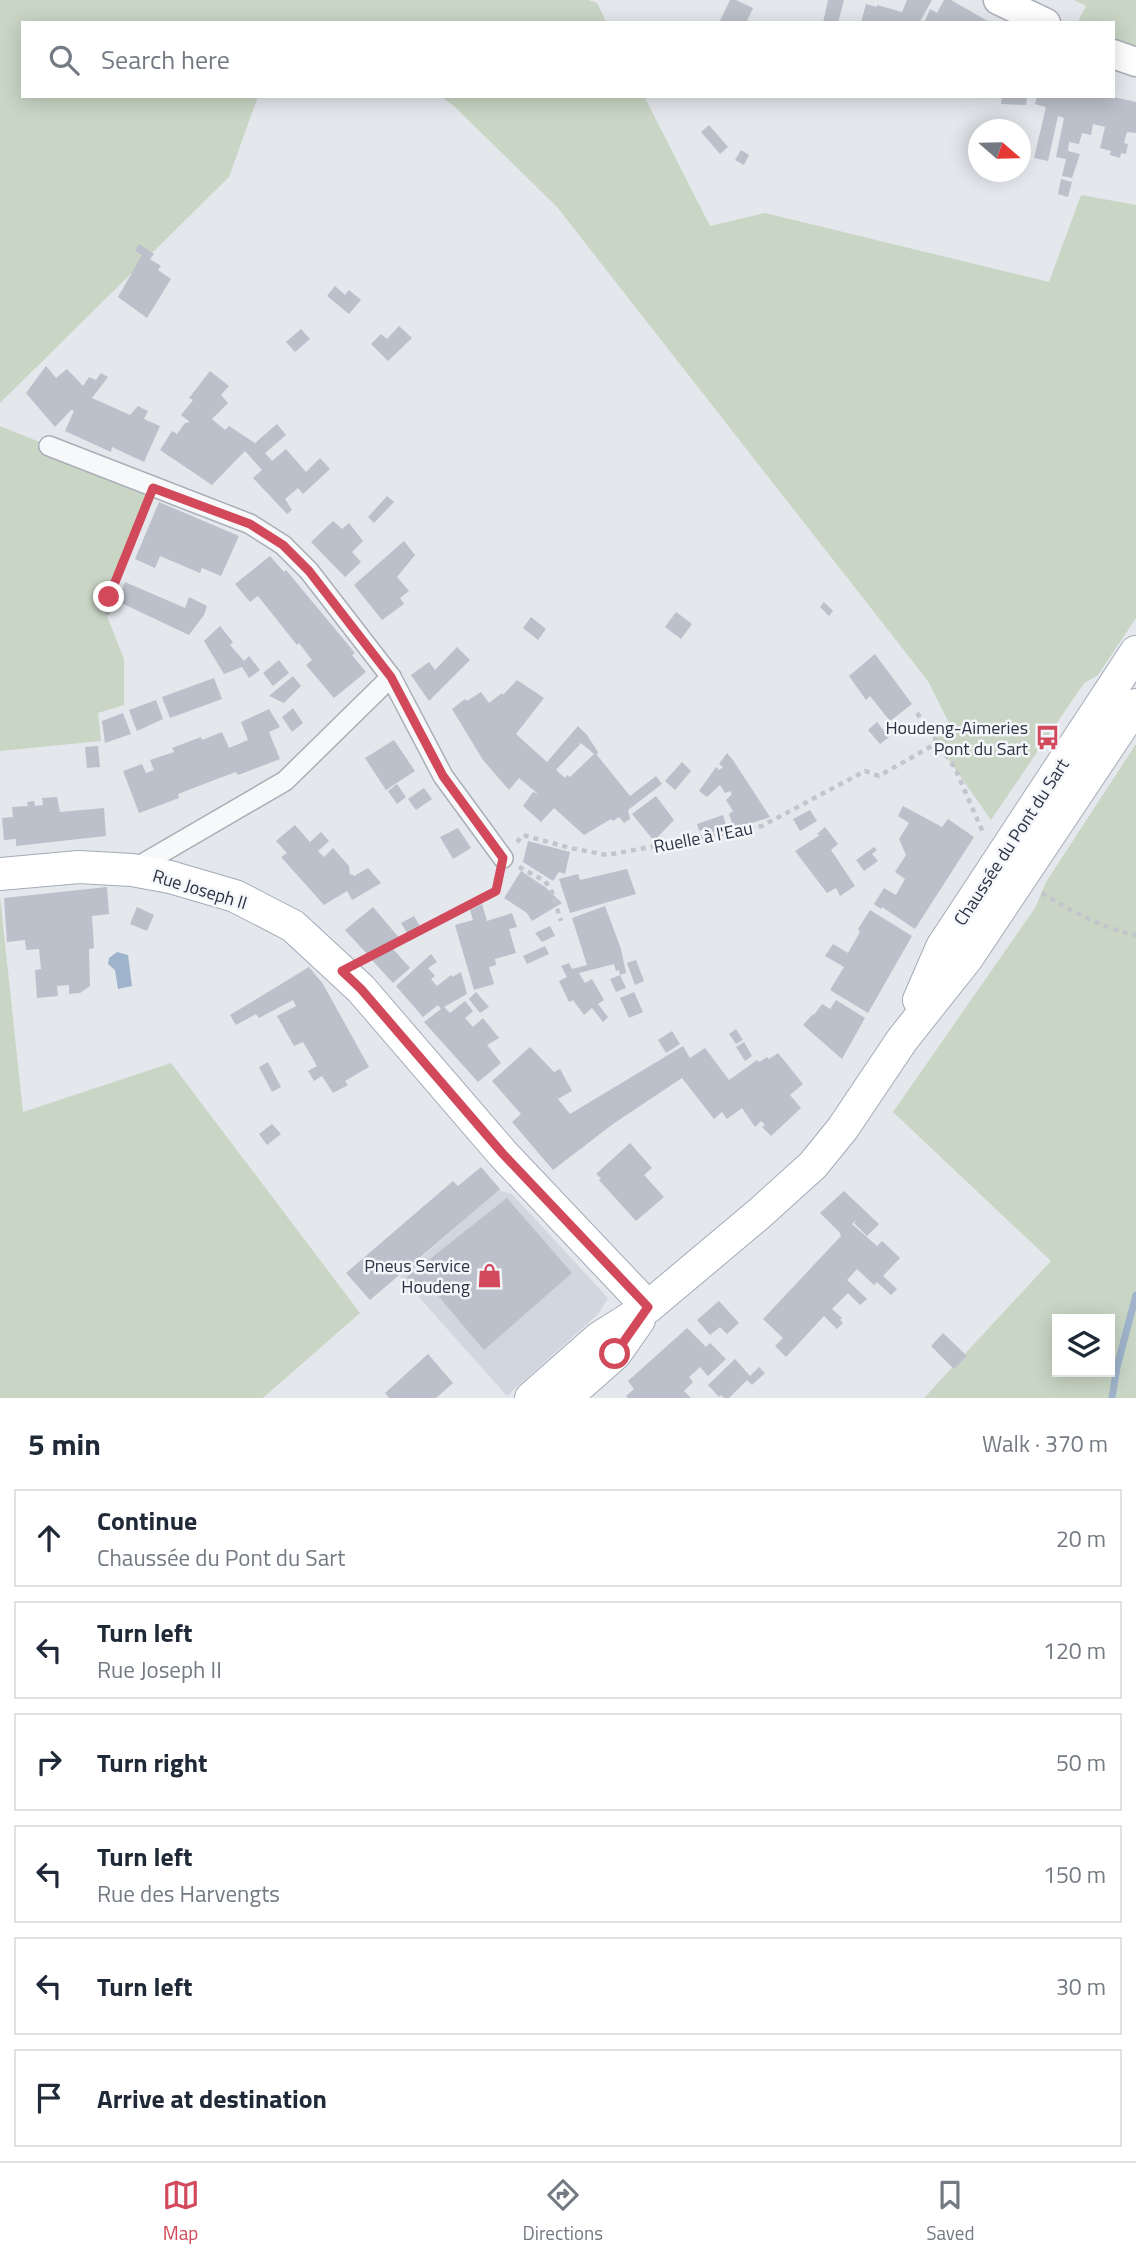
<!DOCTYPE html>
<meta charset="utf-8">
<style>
:root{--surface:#fff;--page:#f2f2f3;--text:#1f2937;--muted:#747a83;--line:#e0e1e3;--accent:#d1495b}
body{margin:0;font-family:"Titillium Web",sans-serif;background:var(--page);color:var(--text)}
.controls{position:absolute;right:21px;bottom:21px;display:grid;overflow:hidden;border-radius:0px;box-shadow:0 4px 18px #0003}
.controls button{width:63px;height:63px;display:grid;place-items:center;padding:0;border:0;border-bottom:2px solid var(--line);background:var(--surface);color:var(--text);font:35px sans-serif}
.compass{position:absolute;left:968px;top:119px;width:63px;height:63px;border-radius:50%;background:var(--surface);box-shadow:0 4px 18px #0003;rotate:110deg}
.stop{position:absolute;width:21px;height:21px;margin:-16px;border:5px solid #d1495b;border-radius:50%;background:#fff}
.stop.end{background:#d1495b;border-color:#fff;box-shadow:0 2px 7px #0008}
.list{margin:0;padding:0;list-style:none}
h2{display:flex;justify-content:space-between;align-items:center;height:91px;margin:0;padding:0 28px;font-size:30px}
h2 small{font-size:23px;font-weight:400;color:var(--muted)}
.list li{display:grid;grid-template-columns:46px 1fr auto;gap:21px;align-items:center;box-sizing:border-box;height:98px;margin:0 14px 14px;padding:0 14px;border:2px solid var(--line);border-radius:0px}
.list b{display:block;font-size:26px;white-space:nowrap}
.list p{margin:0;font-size:23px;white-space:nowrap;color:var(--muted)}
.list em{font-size:23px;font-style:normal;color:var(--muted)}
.icon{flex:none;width:38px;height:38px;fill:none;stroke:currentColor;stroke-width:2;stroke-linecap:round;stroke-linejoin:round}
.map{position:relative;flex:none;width:1136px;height:1398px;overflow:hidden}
.search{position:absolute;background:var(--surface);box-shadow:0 4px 18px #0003;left:21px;right:21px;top:21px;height:77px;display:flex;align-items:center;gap:18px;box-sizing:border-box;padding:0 24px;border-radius:0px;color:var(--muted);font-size:26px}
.sheet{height:763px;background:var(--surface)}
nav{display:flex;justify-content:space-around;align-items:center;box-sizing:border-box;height:98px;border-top:2px solid var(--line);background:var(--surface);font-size:19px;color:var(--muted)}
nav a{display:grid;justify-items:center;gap:4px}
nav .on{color:var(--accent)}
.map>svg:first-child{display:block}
</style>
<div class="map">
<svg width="1136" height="1398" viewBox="0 0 1136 1398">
<rect width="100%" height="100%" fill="#e4e7ec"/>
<path fill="#d2d6de" d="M498 1190 512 1194 608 1298 599 1313 507 1396 400 1276Z"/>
<g fill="#c9d6c5" fill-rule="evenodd">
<path d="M0 0H588L597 3 607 23H23V96H258L229 177 0 403Z"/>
<path d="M1074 0H1136V48L1113 42V23H1077L1086 6Z"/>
<path d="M440 96H644L710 226 765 213 1049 282 1081 195 1136 205V618L1098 675 1084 683 991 820 932 736 950 725 928 681 557 207 453 105Z"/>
<path d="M0 426 153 488 109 597 107 616 124 659V705L98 713 101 741 0 751Z"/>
<path d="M1136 744V1398H924L1051 1261 893 1112 1035 908 1046 882ZM1057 1319H1110V1372H1057Z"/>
<path d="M0 896 23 1112 171 1063 360 1313 263 1398H0Z"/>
</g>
<path fill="#9fb4cc" d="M117 952 128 955 132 986 118 989 115 970 108 964 109 958Z"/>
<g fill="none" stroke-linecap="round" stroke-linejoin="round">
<path stroke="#9fb4cc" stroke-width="7" d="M1112 1398 1117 1367 1136 1295"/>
</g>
<g fill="#bbc0ca" fill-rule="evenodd">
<path d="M730 0H736L753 8 746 23H719Z"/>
<path d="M828 0H844L838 23H823Z"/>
<path d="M907 0H932L919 23H861L866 4 877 7V5L902 12Z"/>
<path d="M944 0H951L991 23H929L925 21 930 9 937 13Z"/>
<path d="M1002 96H1027L1026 105 1001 104Z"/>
<path d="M1037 96H1109L1136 102V133L1127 132 1124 143 1128 144 1126 154 1121 153 1120 158 1110 155 1111 151 1100 148 1105 127 1093 124 1091 135 1082 133 1079 144 1069 142 1068 151 1080 154 1072 178 1062 176 1066 159 1056 157 1064 118 1058 116 1048 161 1034 158 1046 107 1035 104Z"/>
<path d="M709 125 728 147 720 154 701 132Z"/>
<path d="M741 150 749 155 744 165 735 160Z"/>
<path d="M1061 179 1072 182 1068 197 1058 194Z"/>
<path d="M139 244 154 254 150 259 161 266 158 270 171 279 147 318 118 297 142 255 135 251Z"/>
<path d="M335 286 345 295 349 290 361 300 349 314 327 296Z"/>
<path d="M399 326 412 338 388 361 371 344 381 334 387 339Z"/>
<path d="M301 329 310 339 295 352 286 342Z"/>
<path d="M46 366 56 378 67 369 83 386 89 377 96 380 101 373 108 377 92 398 130 415 138 406 148 411 144 419 160 426 144 462 112 447 111 452 65 431 74 411 71 410 55 427 26 393Z"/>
<path d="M210 371 229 386 221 395 228 403 212 419 225 430 229 426 255 443 277 424 286 435 265 453 272 461 286 449 306 472 320 458 330 469 303 494 298 488 285 499 292 510 287 514 253 478 262 470 245 451 212 485 160 450 172 431 177 434 185 423 190 422 181 415 193 400 189 398Z"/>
<path d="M387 496 394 502 374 523 368 517Z"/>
<path d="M159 502 239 536 221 576 202 568 200 573 160 556 155 568 135 559Z"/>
<path d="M333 521 342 529 349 523 363 541 352 552 361 562 345 577 311 542Z"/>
<path d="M404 541 415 555 397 577 409 591 400 598 404 604 382 620 354 585Z"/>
<path d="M270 556 284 572 286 570 355 653 352 655 366 672 334 698 306 665 312 660 299 643 297 645 258 596 250 602 235 584Z"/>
<path d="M125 582 185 608 189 597 207 606 204 615 189 635 117 601Z"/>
<path d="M824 602 833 611 829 616 820 607Z"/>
<path d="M676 612 692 624 681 639 665 627Z"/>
<path d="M531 617 546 629 538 640 523 628Z"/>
<path d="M220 626 233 642 230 645 244 661 249 656 260 670 249 678 242 667 224 674 204 641Z"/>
<path d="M457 647 470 660 429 701 411 675 429 662 435 670Z"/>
<path d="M875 654 912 704 890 721 870 696 866 700 849 676Z"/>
<path d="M279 660 289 673 273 686 263 673Z"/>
<path d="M293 676 301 686 284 703 269 696Z"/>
<path d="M214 678 222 699 170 718 162 697Z"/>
<path d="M517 680 544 698 516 734 547 762 578 726 587 735 598 752 597 755 630 796 656 776 662 784 628 810 630 819 624 823 619 817 613 821 611 819 584 835 554 808 541 822 523 806 533 792 538 794 519 778 509 790 483 760 452 709 465 699 467 701 481 692 489 703 502 693 503 695ZM581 743 594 754 570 777 567 775 565 778 556 770Z"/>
<path d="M156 700 163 719 137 731 129 710Z"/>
<path d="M293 708 303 723 292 732 282 717Z"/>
<path d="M269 709 280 727 269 732 280 759 238 775 236 772 217 779 178 794 179 798 139 813 123 771 142 764 146 773 154 770 150 760 174 752 172 748 201 737 202 740 222 732 229 748 248 740 241 722Z"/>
<path d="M123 713 131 734 105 743 102 721Z"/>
<path d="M877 722 889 737 880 744 868 730Z"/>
<path d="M394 740 415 771 386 790 365 758Z"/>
<path d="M98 746 100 767 87 768 85 747Z"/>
<path d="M727 753 733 760 770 817 734 829 729 814 733 811 726 800 732 794 730 791 725 793 720 785 707 797 699 791 716 767 719 770 723 767 719 764Z"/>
<path d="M682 762 691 771 675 790 665 781Z"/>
<path d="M397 784 406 797 397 804 388 791Z"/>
<path d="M424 788 432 799 416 810 408 799Z"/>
<path d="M656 796 674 820 654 841 632 814Z"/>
<path d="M57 797 60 812 104 808 106 836 16 846V839L4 840 2 818 13 817 12 807 28 806 27 802 34 801 35 806 43 805 42 798Z"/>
<path d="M903 806 942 827 948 819 974 837 915 929 882 907 881 909 874 904 884 888 896 895 905 879 895 872 906 855 899 839 909 823 898 816Z"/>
<path d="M810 810 817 821 800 831 793 819Z"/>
<path d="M723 815 727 829 711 832 709 828 699 831 697 824Z"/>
<path d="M295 825 310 842 321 832 329 841 318 851 324 857 333 848 349 866 350 875 352 874 354 876 368 868 381 883 352 900 347 891 324 905 281 857 287 853 276 841Z"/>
<path d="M825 827 838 844 831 850 855 886 840 896 836 888 827 893 795 851 820 835 817 834Z"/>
<path d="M458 828 471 848 453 859 440 837Z"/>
<path d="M528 841 570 852 565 874 559 872 553 881 523 862Z"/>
<path d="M874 847 877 850 872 854 878 861 864 871 856 860Z"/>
<path d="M627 869 636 894 570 913 559 879 578 874 580 880Z"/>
<path d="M521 871 545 887 562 903 532 921 527 913 504 898Z"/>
<path d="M107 887 109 914 92 916 94 948 89 949 90 986 80 993 69 994V985L57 986 58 996 37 998 35 970 41 969 39 949 26 950 25 940 7 942 4 898Z"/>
<path d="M482 904 487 921 512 913 517 927 509 929 516 953 495 959 496 965 489 967 494 984 474 990 455 925 473 920 470 910Z"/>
<path d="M605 906 621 949 626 973 620 975 619 970 616 971 614 964 579 973 585 983 592 979 604 1000 598 1004 608 1017 603 1022 592 1008 584 1015 573 1000 569 1002 559 981 567 977 561 966 569 963 572 969 587 965 572 918Z"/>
<path d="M137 907 154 915 147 931 130 924Z"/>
<path d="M373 907 401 940 369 956 345 930Z"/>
<path d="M870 910 912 936 868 1013 830 990 844 967 825 956 833 944 848 953 860 932 858 929Z"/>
<path d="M414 916 421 928 409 936 401 923Z"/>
<path d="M550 926 555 936 542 942 535 933Z"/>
<path d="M545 946 549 954 527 964 523 956Z"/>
<path d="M393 949 410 968 393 983 372 960Z"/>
<path d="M431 954 437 962 428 968 435 976 431 979 437 986 451 975 452 977 461 972 467 994 444 1007 450 1013 465 1001 473 1011 465 1018 473 1027 483 1018 499 1038 487 1045 501 1063 478 1082 424 1022 441 1009 438 1005 423 1017 396 986Z"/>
<path d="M636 960 644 981 635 985 627 963Z"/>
<path d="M309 967 323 984 369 1067 345 1081 348 1085 333 1093 322 1076 314 1081 308 1071 317 1066 303 1042 294 1046 277 1016 296 1006 293 1000 259 1018 256 1014 236 1025 230 1015Z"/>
<path d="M620 975 626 988 616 992 610 979Z"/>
<path d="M476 992 489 1007 480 1013 469 999Z"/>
<path d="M634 992 643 1012 629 1018 620 998Z"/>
<path d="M836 1000 865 1018 842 1059 803 1025 813 1014 814 1015 822 1004 830 1009Z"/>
<path d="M736 1029 743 1040 736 1044 729 1034Z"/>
<path d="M672 1031 680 1044 666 1053 658 1040Z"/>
<path d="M744 1042 752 1056 745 1061 736 1047Z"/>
<path d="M683 1046 690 1058 705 1048 729 1080 757 1060 759 1062 767 1057 769 1059 778 1053 803 1084 790 1095 801 1108 771 1136 762 1127 765 1125 761 1121 755 1127 742 1108 727 1119 722 1112 714 1119 682 1078 613 1124 553 1170 512 1122 521 1114 492 1081 530 1047 554 1072 560 1069 572 1091 558 1099 570 1114Z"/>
<path d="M268 1062 281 1087 272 1092 259 1067Z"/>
<path d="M272 1124 281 1134 267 1145 259 1134Z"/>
<path d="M630 1143 652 1168 644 1175 664 1197 636 1221 599 1180 601 1178 596 1174Z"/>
<path d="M481 1167 500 1189 370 1300 346 1273 453 1181 458 1186Z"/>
<path d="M844 1191 879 1224 867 1236 854 1223 857 1219 852 1224 877 1246 882 1241 900 1258 883 1276 897 1289 891 1295 877 1282 874 1285 857 1269 847 1280 867 1299 860 1305 848 1293 832 1309 842 1318 840 1320 843 1323 837 1329 824 1316 786 1357 775 1346 783 1338 763 1319 841 1236 840 1233 820 1213Z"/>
<path d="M507 1198 572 1273 484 1350 429 1285 421 1292 407 1277Z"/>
<path d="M719 1301 739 1323 727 1334 720 1327 710 1335 697 1320Z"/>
<path d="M687 1328 706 1347 710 1343 726 1359 708 1376 700 1367 689 1377 693 1382 684 1391 691 1398H628L626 1396 634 1389 628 1381Z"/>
<path d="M943 1333 967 1356 954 1369 931 1346Z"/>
<path d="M428 1354 453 1383 436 1398H389L385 1393Z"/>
<path d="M735 1359 750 1376 759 1367 765 1373 752 1385 747 1380 729 1398H724L721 1395 719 1397 708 1385Z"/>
</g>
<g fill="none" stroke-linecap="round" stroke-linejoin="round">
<defs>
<g id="street">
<path d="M49 446 250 524 283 545 309 571 391 677 443 776 503 858"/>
<path d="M132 870 285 781 391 677"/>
</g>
<g id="secondary">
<path d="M998 0 1046 23"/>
<path d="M1113 54 1136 62"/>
</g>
<g id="primary">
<path d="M0 874 79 867 132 870 170 877 235 896 293 926 361 989 503 1154 648 1307"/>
<path d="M919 1000 942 947 1136 652"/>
<path d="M531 1398 599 1338 648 1307 760 1213 813 1165 843 1128 902 1040 967 958 1136 705"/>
<path d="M565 1398 615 1354 639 1320"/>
</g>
</defs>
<use href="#street" stroke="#a9aeb7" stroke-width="22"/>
<use href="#secondary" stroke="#a9aeb7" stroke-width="31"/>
<use href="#primary" stroke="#a3abb8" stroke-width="34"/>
<g stroke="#c2c5cb" stroke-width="4.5" stroke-dasharray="5 5" stroke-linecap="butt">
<path d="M107 615 109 597 147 505"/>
<path d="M917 713 955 768 984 835"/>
<path d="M517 842 523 835 570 848 607 855 762 826 865 771 879 776 937 743"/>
<path d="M519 867 545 881 552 892 561 921"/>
<path d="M1042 893C1071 911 1101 928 1136 935"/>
<path d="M368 958 485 898 496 891 499 877"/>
</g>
<use href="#street" stroke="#f7f8fa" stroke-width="19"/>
<use href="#secondary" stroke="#fff" stroke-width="28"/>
<use href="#primary" stroke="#fff" stroke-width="32"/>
</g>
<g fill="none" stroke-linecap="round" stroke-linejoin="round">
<path stroke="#d1495b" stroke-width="9" d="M109 597 153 488 250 524 283 545 309 571 391 677 443 776 503 858 496 891 342 971 361 989 503 1154 648 1307 615 1354"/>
</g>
<defs>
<symbol id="bus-bare" viewBox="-9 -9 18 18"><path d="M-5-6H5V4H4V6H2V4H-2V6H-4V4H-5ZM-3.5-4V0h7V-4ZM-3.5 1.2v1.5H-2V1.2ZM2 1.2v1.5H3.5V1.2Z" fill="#d1495b" stroke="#f4f6f9" stroke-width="2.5" paint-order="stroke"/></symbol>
<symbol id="shop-bare" viewBox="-9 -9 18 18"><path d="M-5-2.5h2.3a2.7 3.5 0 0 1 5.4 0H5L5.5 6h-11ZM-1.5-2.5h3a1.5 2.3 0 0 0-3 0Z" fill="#d1495b" stroke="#f4f6f9" stroke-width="2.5" paint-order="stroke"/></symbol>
</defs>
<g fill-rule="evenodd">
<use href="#bus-bare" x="1030" y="720" width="35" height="35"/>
<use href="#shop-bare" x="472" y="1258" width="35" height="35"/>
</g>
<g text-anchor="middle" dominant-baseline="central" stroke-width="5" stroke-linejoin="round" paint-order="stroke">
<g font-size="18" fill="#2b3445" stroke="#f4f6f9" text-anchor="end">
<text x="1028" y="727">Houdeng-Aimeries<tspan x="1028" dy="21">Pont du Sart</tspan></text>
<text x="470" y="1265">Pneus Service<tspan x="470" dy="21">Houdeng</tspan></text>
</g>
<g font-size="18" fill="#2b3445" stroke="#f4f6f9">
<text transform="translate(703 837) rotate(-11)">Ruelle à l'Eau</text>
<text transform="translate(1011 842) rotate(-57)">Chaussée du Pont du Sart</text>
<text transform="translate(200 889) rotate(17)">Rue Joseph II</text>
</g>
</g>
</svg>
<div class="controls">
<button><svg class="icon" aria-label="layers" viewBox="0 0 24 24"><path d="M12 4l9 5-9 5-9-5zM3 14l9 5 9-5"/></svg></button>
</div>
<svg class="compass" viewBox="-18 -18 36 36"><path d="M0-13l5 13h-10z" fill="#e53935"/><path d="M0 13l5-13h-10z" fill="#747a83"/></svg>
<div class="stop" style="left:615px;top:1354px"></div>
<div class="stop end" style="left:109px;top:597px"></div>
<div class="search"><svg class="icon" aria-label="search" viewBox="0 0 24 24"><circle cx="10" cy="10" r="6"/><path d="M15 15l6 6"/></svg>Search here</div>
</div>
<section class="sheet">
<h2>5 min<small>Walk · 370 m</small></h2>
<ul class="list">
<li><svg class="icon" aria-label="ahead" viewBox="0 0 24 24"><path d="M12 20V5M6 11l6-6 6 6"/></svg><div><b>Continue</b><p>Chaussée du Pont du Sart</p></div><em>20 m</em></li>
<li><svg class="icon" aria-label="left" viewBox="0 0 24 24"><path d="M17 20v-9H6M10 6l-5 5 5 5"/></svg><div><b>Turn left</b><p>Rue Joseph II</p></div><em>120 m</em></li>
<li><svg class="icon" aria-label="right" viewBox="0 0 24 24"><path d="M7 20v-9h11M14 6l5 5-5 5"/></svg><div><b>Turn right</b></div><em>50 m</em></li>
<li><svg class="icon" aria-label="left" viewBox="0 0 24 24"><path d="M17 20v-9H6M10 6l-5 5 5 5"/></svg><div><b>Turn left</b><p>Rue des Harvengts</p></div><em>150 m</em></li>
<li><svg class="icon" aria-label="left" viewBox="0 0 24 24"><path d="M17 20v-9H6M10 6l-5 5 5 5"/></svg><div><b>Turn left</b></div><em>30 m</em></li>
<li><svg class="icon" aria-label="arrive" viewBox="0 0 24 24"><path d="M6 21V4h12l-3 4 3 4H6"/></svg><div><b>Arrive at destination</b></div></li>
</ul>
</section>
<nav>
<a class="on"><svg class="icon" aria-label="map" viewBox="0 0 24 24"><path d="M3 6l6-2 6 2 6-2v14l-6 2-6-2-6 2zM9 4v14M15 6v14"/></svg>Map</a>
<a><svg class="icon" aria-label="directions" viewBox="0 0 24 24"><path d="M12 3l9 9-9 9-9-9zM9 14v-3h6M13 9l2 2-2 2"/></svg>Directions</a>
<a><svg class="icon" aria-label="saved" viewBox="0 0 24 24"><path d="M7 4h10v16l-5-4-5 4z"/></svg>Saved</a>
</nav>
